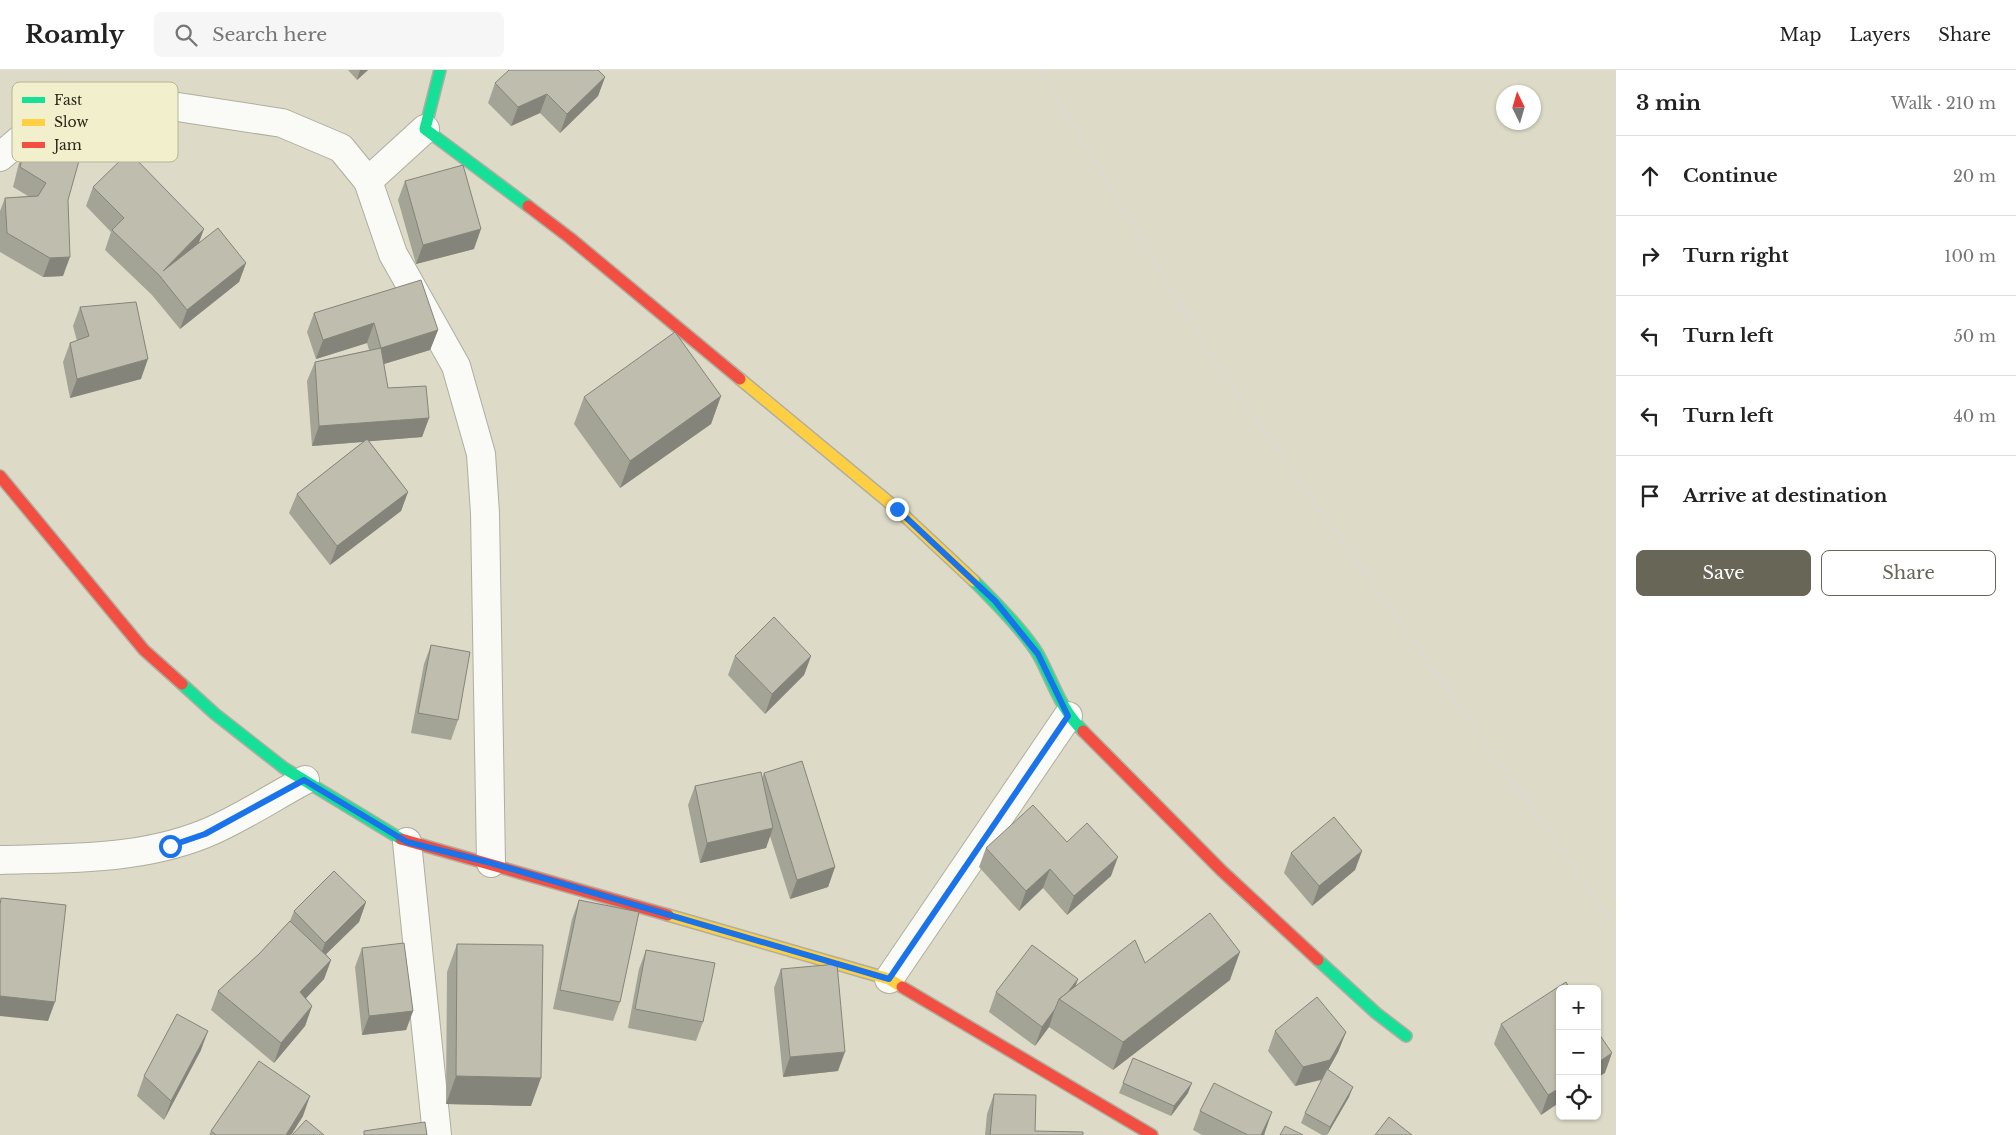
<!DOCTYPE html>
<meta charset="utf-8">
<style>
:root{--surface:#fff;--page:#f6f6f6;--text:#222;--muted:#767676;--line:#e0e0e0;--accent:#676657}
body{margin:0;font-family:"Libre Baskerville",serif;background:var(--page);color:var(--text)}
.controls{position:absolute;right:15px;bottom:15px;display:grid;overflow:hidden;border-radius:8px;box-shadow:0 1px 4px #0004}
.controls button{width:45px;height:45px;display:grid;place-items:center;padding:0;border:0;border-bottom:1px solid var(--line);background:var(--surface);color:var(--text);font:25px sans-serif}
.compass{position:absolute;left:1496px;top:15px;width:45px;height:45px;border-radius:50%;background:var(--surface);box-shadow:0 1px 4px #0004;rotate:355deg}
.stop{position:absolute;width:15px;height:15px;margin:-11px;border:4px solid #1a73e8;border-radius:50%;background:#fff}
.stop.end{background:#1a73e8;border-color:#fff;box-shadow:0 1px 5px #0008}
.list{margin:0;padding:0;list-style:none}
h2{display:flex;justify-content:space-between;align-items:center;height:65px;margin:0;padding:0 20px;font-size:21px}
h2 small{font-size:16px;font-weight:400;color:var(--muted)}
.list li{display:grid;grid-template-columns:32px 1fr auto;gap:15px;align-items:center;box-sizing:border-box;height:80px;padding:0 20px;border-top:1px solid var(--line)}
.list b{display:block;font-size:19px;white-space:nowrap}
.list em{font-size:16px;font-style:normal;color:var(--muted)}
.actions{display:flex;gap:10px;padding:15px 20px}
.actions a{flex:1;padding:11px 0;border:1px solid var(--accent);border-radius:8px;text-align:center;font-size:18px;color:var(--accent)}
.actions .main{background:var(--accent);color:#fff}
.icon{flex:none;width:28px;height:28px;fill:none;stroke:currentColor;stroke-width:2;stroke-linecap:round;stroke-linejoin:round}
.map{position:relative;flex:none;width:1616px;height:1065px;overflow:hidden}
header{display:flex;align-items:center;gap:30px;box-sizing:border-box;height:70px;padding:0 25px;background:var(--surface);border-bottom:1px solid var(--line)}
header strong{font-size:24px}
nav{display:flex;gap:28px;margin-inline-start:auto;font-size:18px}
.search{width:350px;height:45px;background:var(--page);display:flex;align-items:center;gap:12px;box-sizing:border-box;padding:0 18px;border-radius:8px;color:var(--muted);font-size:19px}
main{display:flex}
aside{flex:1;background:var(--surface)}
.map>svg:first-child{display:block}
</style>
<header>
<strong>Roamly</strong>
<div class="search"><svg class="icon" aria-label="search" viewBox="0 0 24 24"><circle cx="10" cy="10" r="6"/><path d="M15 15l6 6"/></svg>Search here</div>
<nav><a>Map</a><a>Layers</a><a>Share</a></nav>
</header>
<main>
<div class="map">
<svg width="1616" height="1065" viewBox="0 0 1616 1065">
<rect width="100%" height="100%" fill="#dddbc7"/>
<g fill="none" stroke-linecap="round" stroke-linejoin="round">
<defs>
<g id="street">
<path d="M0 87 43 50 66 38 95 31 132 30 282 53 341 78 368 111 425 59"/>
<path d="M368 111 393 184 456 296 481 384 485 443 491 793"/>
<path d="M407 772 437 1065"/>
<path d="M0 790C69 788 139 790 204 764 237 751 273 727 305 710"/>
<path d="M889 909 1068 646"/>
</g>
<g id="fast">
<path d="M440 0 425 59 528 136"/>
<path d="M974 511C993 530 1026 563 1039 586 1054 614 1060 638 1083 661"/>
<path d="M182 614 215 644 284 698 401 769"/>
<path d="M1318 890 1376 943 1406 966"/>
</g>
<g id="slow">
<path d="M740 309 897 439 974 511"/>
<path d="M668 845 889 909 902 917"/>
</g>
<g id="jam">
<path d="M528 136 570 168 740 309"/>
<path d="M0 406 144 580 182 614"/>
<path d="M1083 661 1222 801 1318 890"/>
<path d="M401 769 668 845"/>
<path d="M902 917 1152 1065"/>
</g>
</defs>
<use href="#street" stroke="#afae9f" stroke-width="30"/>
<use href="#fast" stroke="#afae9f" stroke-width="14"/>
<use href="#slow" stroke="#afae9f" stroke-width="14"/>
<use href="#jam" stroke="#afae9f" stroke-width="14"/>
<path stroke="#dad9d3" stroke-width="3" stroke-dasharray="4 4" stroke-linecap="butt" d="M1040 0 1210 285 1616 857"/>
<use href="#street" stroke="#fafaf7" stroke-width="28"/>
<use href="#fast" stroke="#16e098" stroke-width="11"/>
<use href="#slow" stroke="#ffcf43" stroke-width="11"/>
<use href="#jam" stroke="#f24e42" stroke-width="11"/>
</g>
<g fill="#a3a396">
<path d="M348 0H368L357 10Z"/>
<path d="M605 7 598 26 560 63 540 43 511 56 488 33 495 13Z"/>
<path d="M28 66 68 130 63 206 43 207 0 182V141L5 128 28 126 13 117 21 85Z"/>
<path d="M405 111 474 179 416 194 398 130Z"/>
<path d="M93 117 199 173 246 193 239 212 180 259 152 225 105 180 111 162 86 136Z"/>
<path d="M80 237 141 309 70 328 63 292 70 273 77 271 73 256Z"/>
<path d="M314 243 438 260 430 280 384 294 388 318 429 348 422 367 369 371 408 422 401 441 330 495 289 443 297 424 363 372 312 376 307 311 315 292 369 280 367 273 316 289 307 262Z"/>
<path d="M721 326 711 354 620 418 574 354 584 327Z"/>
<path d="M431 575 458 650 451 670 411 663 424 594Z"/>
<path d="M735 586H811L804 605 765 644 728 605Z"/>
<path d="M764 703 835 797 828 817 790 829 770 766 766 778 700 793 688 735 695 716 762 708Z"/>
<path d="M1067 772 1111 806 1067 845 1043 818 1019 841 979 797 986 778Z"/>
<path d="M1362 781 1355 800 1312 836 1284 803 1291 783Z"/>
<path d="M579 830 620 932 613 951 553 939 572 849Z"/>
<path d="M366 832 359 852 326 884 331 890 324 909 306 928 312 936 305 956 274 993 211 940 218 921 259 884 290 851 294 841Z"/>
<path d="M457 874 531 1036 446 1034 447 902Z"/>
<path d="M362 878 413 941 406 960 362 965 355 897Z"/>
<path d="M646 880 703 952 696 971 628 958 639 899Z"/>
<path d="M1145 893 1230 910 1113 1000 1049 957 1035 976 989 942 996 922 1078 909 1075 917Z"/>
<path d="M781 899 838 1001 783 1007 774 918Z"/>
<path d="M1501 954 1560 1032 1541 1045 1494 974Z"/>
<path d="M1275 961 1346 962 1338 982 1328 1000 1349 1027 1327 1065H1322L1301 1053 1305 1043 1322 1010 1295 1016 1268 981Z"/>
<path d="M201 980 164 1050 137 1026 144 1006Z"/>
<path d="M1123 1013 1188 1023 1171 1046 1119 1023Z"/>
<path d="M994 1024 1035 1061 1083 1065H985L987 1044Z"/>
<path d="M1200 1041 1265 1062 1264 1065H1202L1193 1060Z"/>
<path d="M303 1046 291 1065H209L211 1061Z"/>
</g>
<g fill="#85847a">
<path d="M360 0H368L357 10Z"/>
<path d="M605 7 598 26 560 63 567 44Z"/>
<path d="M547 24 540 43 511 56 518 37Z"/>
<path d="M204 159 197 178 163 201Z"/>
<path d="M481 159 474 179 416 194 423 175Z"/>
<path d="M70 187 63 206 43 207 50 188Z"/>
<path d="M246 193 239 212 180 259 187 240Z"/>
<path d="M374 253 367 273 316 289 323 270Z"/>
<path d="M438 260 430 280 374 297 381 278Z"/>
<path d="M148 289 141 309 70 328 77 309Z"/>
<path d="M721 326 711 354 620 418 630 391Z"/>
<path d="M429 348 422 367 312 376 319 356Z"/>
<path d="M408 422 401 441 330 495 337 476Z"/>
<path d="M811 586 804 605 765 644 772 624Z"/>
<path d="M773 758 766 778 700 793 707 773Z"/>
<path d="M1362 781 1355 800 1312 836 1319 816Z"/>
<path d="M1118 787 1111 806 1067 845 1074 826Z"/>
<path d="M835 797 828 817 790 829 797 810Z"/>
<path d="M1050 799 1043 818 1019 841 1026 821Z"/>
<path d="M366 832 359 852 318 892 325 873Z"/>
<path d="M1240 882 1230 910 1113 1000 1123 972Z"/>
<path d="M331 890 324 909 293 942 300 922Z"/>
<path d="M1078 909 1071 929 1061 931Z"/>
<path d="M0 926 55 932 48 951 0 946Z"/>
<path d="M312 936 305 956 274 993 281 973Z"/>
<path d="M1055 939 1049 957 1035 976 1042 957Z"/>
<path d="M413 941 406 960 362 965 369 946Z"/>
<path d="M208 961 201 980 164 1050 171 1031Z"/>
<path d="M1346 962 1338 982 1323 1009 1295 1016 1303 997Z"/>
<path d="M845 982 838 1001 783 1007 790 987Z"/>
<path d="M1612 983 1605 1003 1597 1008V993Z"/>
<path d="M456 1006 541 1008 531 1036 446 1034Z"/>
<path d="M1192 1013 1188 1023 1171 1046 1174 1036Z"/>
<path d="M1353 1017 1349 1027 1327 1065 1330 1057Z"/>
<path d="M1560 1018V1032L1541 1045 1548 1025Z"/>
<path d="M310 1026 303 1046 291 1065H286Z"/>
<path d="M1272 1042 1264 1065H1261Z"/>
</g>
<g fill="#bebdae" stroke="#85847a">
<path d="M509 0H598L605 7 567 44 547 24 518 37 495 13Z"/>
<path d="M28 66 82 80 68 130 70 187 50 188 7 163 5 128 38 126 46 113 20 97Z"/>
<path d="M129 82 204 159 163 201 218 158 246 193 187 240 159 205 112 160 124 148 93 117Z"/>
<path d="M463 95 481 159 423 175 405 111Z"/>
<path d="M421 210 438 260 381 278 374 253 323 270 314 243Z"/>
<path d="M136 232 148 289 77 309 70 273 89 266 80 237Z"/>
<path d="M675 262 721 326 630 391 584 327Z"/>
<path d="M381 278 388 318 426 316 429 348 319 356 315 292Z"/>
<path d="M367 369 408 422 337 476 297 424Z"/>
<path d="M774 547 811 586 772 624 735 586Z"/>
<path d="M431 575 470 582 458 650 418 643Z"/>
<path d="M802 691 835 797 797 810 764 703Z"/>
<path d="M761 702 773 758 707 773 695 716Z"/>
<path d="M1033 735 1067 772 1087 753 1118 787 1074 826 1050 799 1026 821 986 778Z"/>
<path d="M1334 747 1362 781 1319 816 1291 783Z"/>
<path d="M334 801 366 832 325 873 294 841Z"/>
<path d="M1 828 66 835 55 932 0 926V835Z"/>
<path d="M579 830 639 842 620 932 560 920Z"/>
<path d="M1210 843 1240 882 1123 972 1059 929 1135 870 1145 893Z"/>
<path d="M290 851 331 890 300 922 312 936 281 973 218 921 259 884Z"/>
<path d="M404 873 413 941 369 946 362 878Z"/>
<path d="M457 874 543 875 541 1008 456 1006Z"/>
<path d="M1032 875 1078 909 1068 922 1059 929 1055 939 1042 957 996 922Z"/>
<path d="M646 880 715 893 703 952 635 939Z"/>
<path d="M837 894 845 982 790 987 781 899Z"/>
<path d="M1566 912 1570 919H1560V1018L1548 1025 1501 954Z"/>
<path d="M1317 927 1346 962 1330 990 1303 997 1275 961Z"/>
<path d="M177 944 208 961 171 1031 144 1006Z"/>
<path d="M1597 961 1612 983 1597 993Z"/>
<path d="M1133 988 1192 1013 1174 1036 1123 1013Z"/>
<path d="M259 991 310 1026 286 1065H216L211 1061Z"/>
<path d="M1327 999 1353 1017 1330 1057 1305 1043Z"/>
<path d="M1214 1013 1272 1042 1261 1065H1248L1200 1041Z"/>
<path d="M994 1024 1036 1025 1035 1061 1083 1062V1065H990Z"/>
<path d="M1389 1047 1412 1065H1375Z"/>
<path d="M306 1050 324 1065H292Z"/>
<path d="M425 1052 427 1065H364V1061Z"/>
<path d="M1285 1056 1303 1065H1280Z"/>
</g>
<g fill="none" stroke-linecap="round" stroke-linejoin="round">
<path stroke="#1a73e8" stroke-width="6" d="M170 776 205 764 304 710 407 772 491 793 889 909 1068 646 1038 584 995 531 897 439"/>
</g>
<rect x="12" y="12" width="166" height="80" rx="8" fill="#f2f0cc" stroke="#b5b497" stroke-width="1"/>
<rect x="22" y="27" width="23" height="6" fill="#16e098"/>
<rect x="22" y="49" width="23" height="7" fill="#ffcf43"/>
<rect x="22" y="72" width="23" height="6" fill="#f24e42"/>
<g font-size="14" fill="#28271a">
<text x="54" y="35">Fast</text>
<text x="54" y="57">Slow</text>
<text x="54" y="80">Jam</text>
</g>
</svg>
<div class="controls">
<button>+</button>
<button>−</button>
<button><svg class="icon" aria-label="locate" viewBox="0 0 24 24"><circle cx="12" cy="12" r="6"/><path d="M12 2v4M12 18v4M2 12h4M18 12h4"/></svg></button>
</div>
<svg class="compass" viewBox="-18 -18 36 36"><path d="M0-13l5 13h-10z" fill="#e53935"/><path d="M0 13l5-13h-10z" fill="#767676"/></svg>
<div class="stop" style="left:170px;top:776px"></div>
<div class="stop end" style="left:897px;top:439px"></div>
</div>
<aside>
<h2>3 min<small>Walk · 210 m</small></h2>
<ul class="list">
<li><svg class="icon" aria-label="ahead" viewBox="0 0 24 24"><path d="M12 20V5M6 11l6-6 6 6"/></svg><div><b>Continue</b></div><em>20 m</em></li>
<li><svg class="icon" aria-label="right" viewBox="0 0 24 24"><path d="M7 20v-9h11M14 6l5 5-5 5"/></svg><div><b>Turn right</b></div><em>100 m</em></li>
<li><svg class="icon" aria-label="left" viewBox="0 0 24 24"><path d="M17 20v-9H6M10 6l-5 5 5 5"/></svg><div><b>Turn left</b></div><em>50 m</em></li>
<li><svg class="icon" aria-label="left" viewBox="0 0 24 24"><path d="M17 20v-9H6M10 6l-5 5 5 5"/></svg><div><b>Turn left</b></div><em>40 m</em></li>
<li><svg class="icon" aria-label="arrive" viewBox="0 0 24 24"><path d="M6 21V4h12l-3 4 3 4H6"/></svg><div><b>Arrive at destination</b></div></li>
</ul>
<div class="actions"><a class="main">Save</a><a>Share</a></div>
</aside>
</main>
